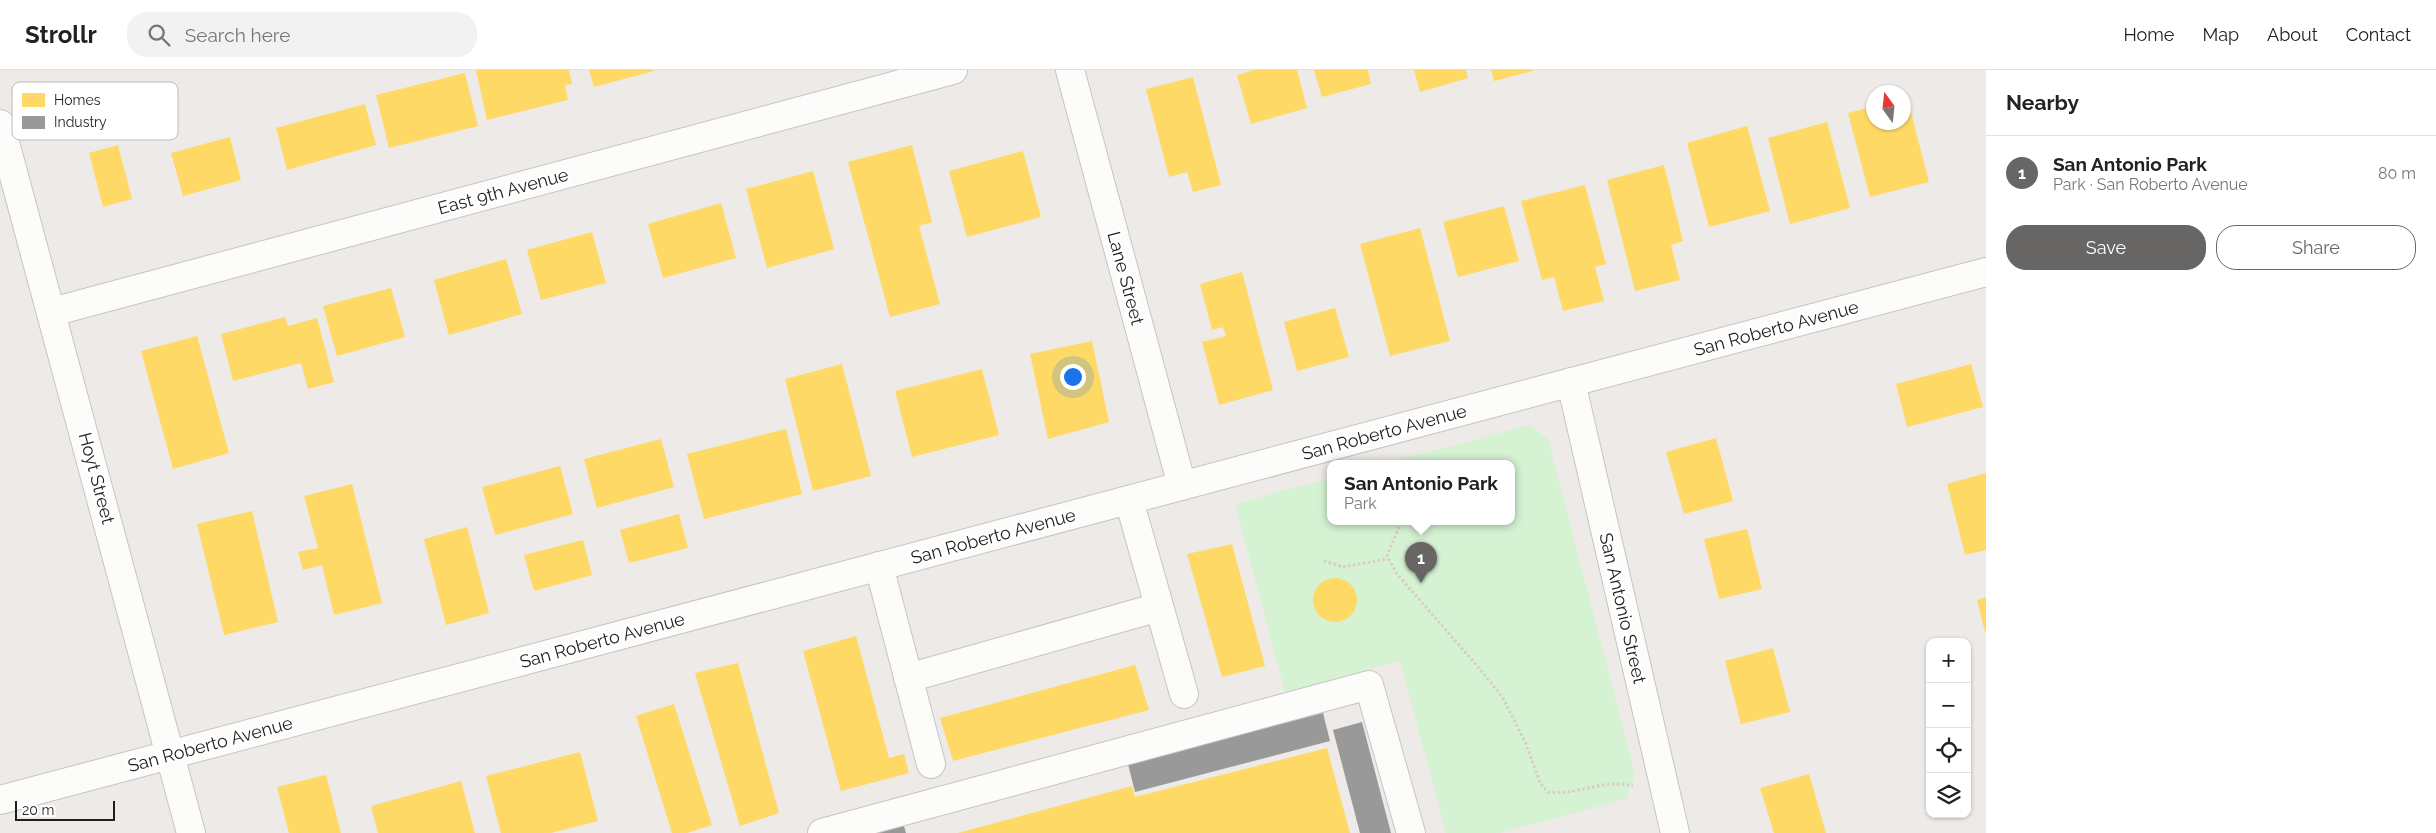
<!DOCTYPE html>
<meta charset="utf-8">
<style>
:root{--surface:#fff;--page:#f2f2f2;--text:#222;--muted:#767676;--line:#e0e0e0;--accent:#676665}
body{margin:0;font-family:Raleway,sans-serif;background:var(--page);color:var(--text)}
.controls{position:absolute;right:15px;bottom:15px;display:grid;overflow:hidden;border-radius:10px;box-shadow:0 1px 4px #0004}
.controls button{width:45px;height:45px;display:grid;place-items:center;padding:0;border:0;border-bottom:1px solid var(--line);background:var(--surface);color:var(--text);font:25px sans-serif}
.compass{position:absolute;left:1866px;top:15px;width:45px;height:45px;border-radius:50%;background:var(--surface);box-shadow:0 1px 4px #0004;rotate:345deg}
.scale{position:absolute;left:15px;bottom:12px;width:100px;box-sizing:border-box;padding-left:5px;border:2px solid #1f1f1f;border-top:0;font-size:14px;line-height:18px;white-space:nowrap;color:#1f1f1f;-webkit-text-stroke:4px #fff;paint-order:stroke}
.you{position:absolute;left:1072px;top:306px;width:18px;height:18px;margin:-12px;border:4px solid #fff;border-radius:50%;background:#1a73e8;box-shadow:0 0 0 8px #1a73e833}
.badge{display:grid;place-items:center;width:32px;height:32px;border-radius:50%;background:var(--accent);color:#fff;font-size:16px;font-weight:700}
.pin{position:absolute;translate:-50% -41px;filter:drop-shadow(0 1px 2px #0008)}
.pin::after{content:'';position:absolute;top:26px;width:18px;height:15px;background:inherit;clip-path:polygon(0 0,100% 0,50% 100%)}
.popup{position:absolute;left:1327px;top:390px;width:188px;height:65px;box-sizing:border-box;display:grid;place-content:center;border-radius:10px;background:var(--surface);filter:drop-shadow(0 1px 4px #0005);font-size:16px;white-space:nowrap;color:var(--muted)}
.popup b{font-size:19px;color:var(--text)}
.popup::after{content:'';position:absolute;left:50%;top:100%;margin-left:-10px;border:10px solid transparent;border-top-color:var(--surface)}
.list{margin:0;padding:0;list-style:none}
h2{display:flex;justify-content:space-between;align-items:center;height:65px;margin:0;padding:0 20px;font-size:21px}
h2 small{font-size:16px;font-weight:400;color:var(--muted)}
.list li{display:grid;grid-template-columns:32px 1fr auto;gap:15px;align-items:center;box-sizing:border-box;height:75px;padding:0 20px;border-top:1px solid var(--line)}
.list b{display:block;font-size:19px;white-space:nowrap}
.list p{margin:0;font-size:16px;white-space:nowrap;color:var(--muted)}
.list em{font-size:16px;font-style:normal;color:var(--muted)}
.actions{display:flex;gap:10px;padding:15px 20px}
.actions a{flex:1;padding:11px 0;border:1px solid var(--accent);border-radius:20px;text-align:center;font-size:18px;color:var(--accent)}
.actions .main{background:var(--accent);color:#fff}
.icon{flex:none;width:28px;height:28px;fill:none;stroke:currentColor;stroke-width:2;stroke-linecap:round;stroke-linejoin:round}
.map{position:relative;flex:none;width:1986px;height:763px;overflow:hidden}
header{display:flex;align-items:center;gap:30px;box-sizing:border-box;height:70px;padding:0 25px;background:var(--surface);border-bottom:1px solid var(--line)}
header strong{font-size:24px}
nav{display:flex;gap:28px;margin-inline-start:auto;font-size:18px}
.search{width:350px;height:45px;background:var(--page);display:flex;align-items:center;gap:12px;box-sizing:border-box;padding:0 18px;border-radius:20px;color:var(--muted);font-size:19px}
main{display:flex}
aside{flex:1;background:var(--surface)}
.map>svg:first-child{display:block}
</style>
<header>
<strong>Strollr</strong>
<div class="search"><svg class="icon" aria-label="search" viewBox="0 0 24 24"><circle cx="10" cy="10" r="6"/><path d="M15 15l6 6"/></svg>Search here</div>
<nav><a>Home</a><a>Map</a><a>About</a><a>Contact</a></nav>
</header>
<main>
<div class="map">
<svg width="1986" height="763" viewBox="0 0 1986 763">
<rect width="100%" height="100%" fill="#edeae7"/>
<path fill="#d5f2d3" d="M1530 355 1548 369 1635 704 1626 729 1500 763H1446L1400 591 1285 622 1235 434 1331 408V452H1511V394H1383Z"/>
<g fill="#ffd966">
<path d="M476 0H569L572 14 565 15 568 30 487 50Z"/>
<path d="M589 0H653L654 1 594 17Z"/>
<path d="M1254 0H1297L1307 38 1251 54 1237 5Z"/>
<path d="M1314 0H1368L1371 14 1322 27Z"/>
<path d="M1414 0H1466L1468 8 1420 22Z"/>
<path d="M1491 0H1533V1L1494 11Z"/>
<path d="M465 3 478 56 389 78 376 25Z"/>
<path d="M1193 7 1221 115 1193 122 1187 102 1169 107 1146 19Z"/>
<path d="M1907 27 1929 112 1870 127 1848 43 1874 36V52H1904V28Z"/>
<path d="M365 34 376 75 287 100 276 58Z"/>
<path d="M1827 52 1850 138 1790 154 1768 68Z"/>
<path d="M1747 56 1770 141 1709 157 1687 73Z"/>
<path d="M230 67 241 110 183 126 171 83Z"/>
<path d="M118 75 132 129 103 137 89 83Z"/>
<path d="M912 75 932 152 919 156 940 234 890 247 848 92Z"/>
<path d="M1023 81 1041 147 967 167 949 101Z"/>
<path d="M1664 95 1683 171 1671 175 1680 210 1635 221 1607 110Z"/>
<path d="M813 101 834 179 767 198 746 119Z"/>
<path d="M1585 115 1606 194 1595 197 1604 231 1563 241 1554 207 1542 210 1521 131Z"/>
<path d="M721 133 736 188 663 208 648 154Z"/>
<path d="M1504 136 1519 191 1458 207 1443 152Z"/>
<path d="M1420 158 1450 271 1390 286 1360 174Z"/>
<path d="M592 162 606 213 541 230 527 180Z"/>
<path d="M506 189 522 244 449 265 434 210Z"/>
<path d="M1242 202 1273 320 1219 335 1202 272 1226 266 1223 257 1212 260 1200 214Z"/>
<path d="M391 218 405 267 337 286 323 236Z"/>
<path d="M1335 238 1349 287 1297 301 1284 252Z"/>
<path d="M285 247 288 256 317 248 334 312 308 319 301 293 233 311 221 264Z"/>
<path d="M197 266 229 383 173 399 141 281Z"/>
<path d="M1092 271 1109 352 1048 369 1030 284Z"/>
<path d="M842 294 871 406 813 421 785 309Z"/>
<path d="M1971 294 1983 337 1907 357 1896 314Z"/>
<path d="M982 299 999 365 912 387 895 321Z"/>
<path d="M786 359 802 424 704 449 687 384Z"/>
<path d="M1716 368 1733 431 1684 444 1666 382Z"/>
<path d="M661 369 674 417 597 438 584 389Z"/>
<path d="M560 396 573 444 495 465 482 417Z"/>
<path d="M1986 403V480L1965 485 1947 414Z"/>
<path d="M352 414 382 533 334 545 322 495 303 500 298 482 318 478 304 426Z"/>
<path d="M252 441 278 552 224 565 197 454Z"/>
<path d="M679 444 688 478 629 493 620 460Z"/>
<path d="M467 457 489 543 446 555 424 469Z"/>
<path d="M1747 459 1762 519 1719 529 1704 469Z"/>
<path d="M583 470 592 505 534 521 524 485Z"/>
<path d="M1232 474 1265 596 1222 607 1187 484Z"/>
<circle cx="1335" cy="530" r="22"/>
<path d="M1986 527V562H1985L1977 530Z"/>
<path d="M856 566 889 688 904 684 909 703 841 721 803 581Z"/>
<path d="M1773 578 1790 642 1741 654 1725 591Z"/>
<path d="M738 593 779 743 740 756 695 603Z"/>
<path d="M1135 595 1149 640 953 691 940 648Z"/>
<path d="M674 634 712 755 687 763H672L636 646Z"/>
<path d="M1327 678 1350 763H958L1132 716 1135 727Z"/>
<path d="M580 682 598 751 551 763H501L486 706Z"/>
<path d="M1809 704 1826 763H1774L1760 718Z"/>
<path d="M326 705 341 763H289L277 717Z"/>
<path d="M461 711 475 763H378L371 736Z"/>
</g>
<g fill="#999">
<path d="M1323 643 1330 671 1135 722 1128 694Z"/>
<path d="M1362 652 1391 763H1360L1333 660Z"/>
<path d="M903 753 906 763H875L874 761Z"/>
</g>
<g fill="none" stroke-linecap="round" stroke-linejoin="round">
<defs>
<g id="minor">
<path d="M1070 0 1182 416"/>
<path d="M0 54 191 763"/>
<path d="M52 242 953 0"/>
<path d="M1571 312 1675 763"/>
<path d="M1129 430 1184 624"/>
<path d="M879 496 931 694"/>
<path d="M908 608 1159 537"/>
<path d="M0 730 1986 202"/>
<path d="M822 763 1369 615 1411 763"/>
</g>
</defs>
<use href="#minor" stroke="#c6c5c3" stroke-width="30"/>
<g stroke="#dacbca" stroke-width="3" stroke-dasharray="2.5 2.5" stroke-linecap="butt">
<path d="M1401 452 1387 486 1397 504 1479 598 1503 628 1526 674 1540 713 1548 722C1577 726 1605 708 1633 716"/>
<path d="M1324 491 1343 497 1388 489"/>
</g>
<use href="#minor" stroke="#fcfcfb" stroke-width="28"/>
</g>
<g text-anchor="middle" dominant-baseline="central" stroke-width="5" stroke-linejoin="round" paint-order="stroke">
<g font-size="18" fill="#1f1f1f" stroke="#fff">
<text transform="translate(503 121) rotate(-15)">East 9th Avenue</text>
<text transform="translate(1126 208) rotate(75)">Lane Street</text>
<text transform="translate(1776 258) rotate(-15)">San Roberto Avenue</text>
<text transform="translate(1384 362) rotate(-15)">San Roberto Avenue</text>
<text transform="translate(97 408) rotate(75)">Hoyt Street</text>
<text transform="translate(993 466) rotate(-15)">San Roberto Avenue</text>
<text transform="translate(1623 538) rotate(77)">San Antonio Street</text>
<text transform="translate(602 570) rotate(-15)">San Roberto Avenue</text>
<text transform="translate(210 674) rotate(-15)">San Roberto Avenue</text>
</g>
</g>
<rect x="12" y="12" width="166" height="58" rx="8" fill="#fff" stroke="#bcbcbc" stroke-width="1"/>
<rect x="22" y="23" width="23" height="14" fill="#ffd966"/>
<rect x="22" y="46" width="23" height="13" fill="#999"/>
<g font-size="14" fill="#1f1f1f">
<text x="54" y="35">Homes</text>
<text x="54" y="57">Industry</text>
</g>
</svg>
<div class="controls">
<button>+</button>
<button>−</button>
<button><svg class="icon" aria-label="locate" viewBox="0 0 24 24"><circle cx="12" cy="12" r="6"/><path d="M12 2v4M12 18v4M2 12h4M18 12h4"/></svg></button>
<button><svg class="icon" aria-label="layers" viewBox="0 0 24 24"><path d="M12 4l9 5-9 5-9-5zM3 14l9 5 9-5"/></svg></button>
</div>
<svg class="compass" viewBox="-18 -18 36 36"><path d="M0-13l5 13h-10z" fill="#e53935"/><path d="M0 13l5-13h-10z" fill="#767676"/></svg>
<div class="scale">20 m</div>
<div class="you"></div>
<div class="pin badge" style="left:1421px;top:513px">1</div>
<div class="popup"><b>San Antonio Park</b>Park</div>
</div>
<aside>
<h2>Nearby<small></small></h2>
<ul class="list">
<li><span class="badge">1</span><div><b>San Antonio Park</b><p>Park · San Roberto Avenue</p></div><em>80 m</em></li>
</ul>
<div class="actions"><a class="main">Save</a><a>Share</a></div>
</aside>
</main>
